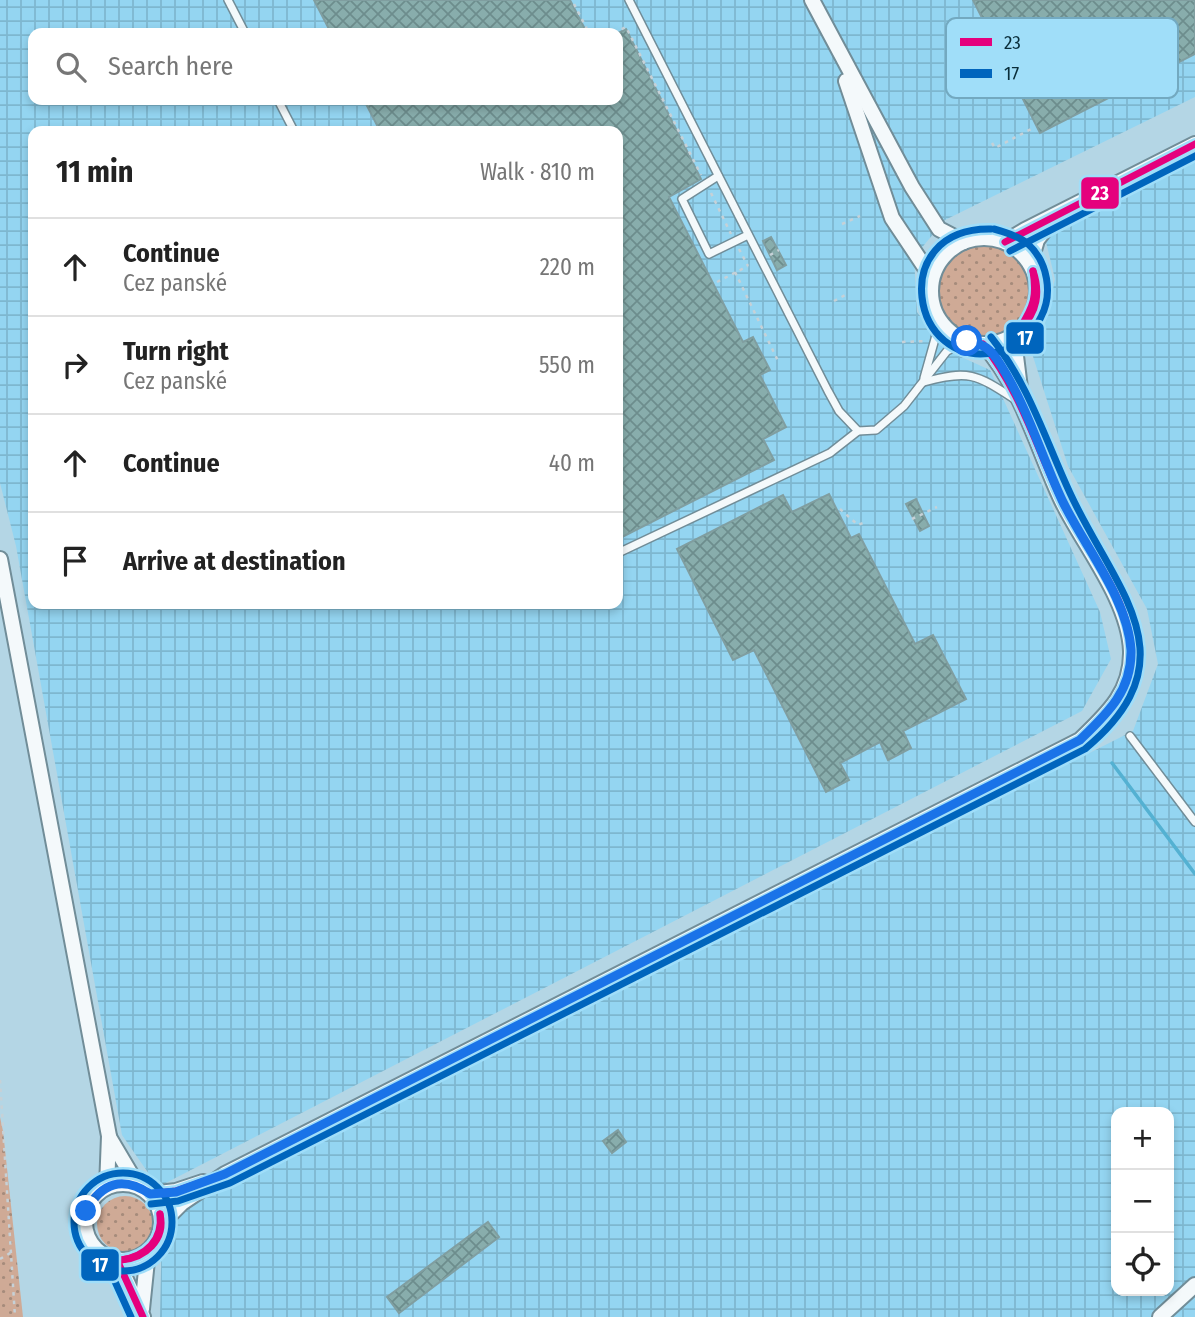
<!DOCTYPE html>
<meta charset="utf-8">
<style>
:root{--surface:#fff;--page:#f2f2f2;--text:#222;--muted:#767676;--line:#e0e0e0}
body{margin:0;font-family:"Fira Sans Condensed",sans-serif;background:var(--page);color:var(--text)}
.controls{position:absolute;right:21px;bottom:21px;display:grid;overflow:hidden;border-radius:14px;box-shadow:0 4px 10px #0003}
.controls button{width:63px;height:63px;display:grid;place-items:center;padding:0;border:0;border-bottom:2px solid var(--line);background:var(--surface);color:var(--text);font:35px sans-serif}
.stop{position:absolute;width:21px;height:21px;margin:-16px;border:5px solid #1a73e8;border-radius:50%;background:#fff}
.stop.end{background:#1a73e8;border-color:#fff;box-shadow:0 2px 7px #0008}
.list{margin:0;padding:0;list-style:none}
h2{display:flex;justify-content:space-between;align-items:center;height:91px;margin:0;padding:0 28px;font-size:30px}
h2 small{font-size:23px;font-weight:400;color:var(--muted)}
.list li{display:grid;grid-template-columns:46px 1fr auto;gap:21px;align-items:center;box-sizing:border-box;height:98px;padding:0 28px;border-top:2px solid var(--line)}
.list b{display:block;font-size:26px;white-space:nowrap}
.list p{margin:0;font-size:23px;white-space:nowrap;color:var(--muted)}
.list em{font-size:23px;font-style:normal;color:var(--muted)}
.icon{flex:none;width:38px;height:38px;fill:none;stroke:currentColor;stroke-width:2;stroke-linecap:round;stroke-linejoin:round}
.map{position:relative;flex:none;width:1195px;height:1317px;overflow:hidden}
.search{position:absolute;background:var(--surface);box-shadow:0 4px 10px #0003;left:28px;top:28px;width:595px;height:77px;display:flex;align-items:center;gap:18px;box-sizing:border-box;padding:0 24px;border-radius:14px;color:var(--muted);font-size:26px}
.panel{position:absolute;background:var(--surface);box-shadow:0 4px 10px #0003;left:28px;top:126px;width:595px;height:483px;border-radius:14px}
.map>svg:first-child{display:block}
</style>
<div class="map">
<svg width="1195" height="1317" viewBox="0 0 1195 1317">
<defs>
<pattern id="industrial-grid" width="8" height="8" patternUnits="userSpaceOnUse" patternTransform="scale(1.75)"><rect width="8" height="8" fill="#94d5f1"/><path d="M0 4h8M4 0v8" fill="none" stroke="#7eb7cf"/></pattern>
<pattern id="grass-dots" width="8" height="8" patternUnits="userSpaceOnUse" patternTransform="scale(1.75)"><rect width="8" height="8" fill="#cfaa96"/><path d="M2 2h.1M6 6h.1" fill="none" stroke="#a68b7b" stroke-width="1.8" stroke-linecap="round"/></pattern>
<pattern id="building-cross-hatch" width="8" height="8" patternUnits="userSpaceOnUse" patternTransform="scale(1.75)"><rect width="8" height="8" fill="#88adac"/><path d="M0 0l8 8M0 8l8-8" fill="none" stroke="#6d8d8d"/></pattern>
</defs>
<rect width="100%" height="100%" fill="#b4d6e5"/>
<g fill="url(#industrial-grid)" fill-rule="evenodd">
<path d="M0 0H1195V97L945 220 914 257 917 312 946 350 990 370 1100 612 1111 659 1082 711 158 1187 122 1135 16 546 0 483ZM33 33H618V100H33ZM33 131H618V604H33Z"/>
<path d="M1195 162V1317H160L162 1220 1133 731 1158 664 1147 609 1068 466 1029 344 1045 323 1055 279 1045 238ZM1116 1112H1169V1291H1116Z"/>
</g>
<g fill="url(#grass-dots)">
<circle cx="984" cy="291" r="45"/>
<path d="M0 1117 3 1131 23 1317H0Z"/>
<circle cx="125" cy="1224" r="28"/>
</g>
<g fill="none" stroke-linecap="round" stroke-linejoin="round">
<path stroke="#54b1d2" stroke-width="3.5" d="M1112 763 1195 874"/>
</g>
<g fill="url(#building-cross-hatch)" stroke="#809ea0" stroke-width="2">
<path d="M314 0H570L587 33H331Z"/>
<path d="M973 0H1195V54L1040 133Z"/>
<path d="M626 29 701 179 669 197 743 342 753 337 770 370 760 375 786 427 763 439 774 460 618 539V131H380L364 100H618V33Z"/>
<path d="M771 237 786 265 777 270 763 241Z"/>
<path d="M829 494 851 538 859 534 915 644 933 635 966 699 903 731 911 748 888 760 880 742 840 763 849 780 826 792 754 650 733 660 677 549 783 495 792 512Z"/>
<path d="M916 499 929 526 920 531 906 504Z"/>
<path d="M618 1130 626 1142 612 1153 603 1141Z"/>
<path d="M488 1222 499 1237 399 1313 387 1297Z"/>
</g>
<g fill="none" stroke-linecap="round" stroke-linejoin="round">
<defs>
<g id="service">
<path d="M228 0 245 33"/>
<path d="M629 0 828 391 839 411 858 431"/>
<path d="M278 100 294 131"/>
<path d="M718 176 682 199 709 254 748 235"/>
<path d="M924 378 940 321"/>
<path d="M924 382C970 369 977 375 1016 400"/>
<path d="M618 553 830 453 858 431 876 430 904 406 947 351 967 341"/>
<path d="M1130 736 1195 822"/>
</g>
<g id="minor">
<path d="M812 0 912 187 939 229 964 242"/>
<path d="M846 81 892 218 932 278"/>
<circle cx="984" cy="291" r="53"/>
<path d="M1005 242 1025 230 1195 144"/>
<path d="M1030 264 1037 240 1053 219"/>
<path d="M1017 333 1016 356 1021 396"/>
<path d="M0 559 109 1136 107 1187"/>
<path d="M109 1137 138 1186"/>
<circle cx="123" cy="1222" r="38"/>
<path d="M150 1194 176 1191 203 1182"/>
<path d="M162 1223 182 1203 225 1174 1080 740C1107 714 1132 692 1131 651 1129 600 1084 546 1062 501 1037 448 1023 389 983 344"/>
<path d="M117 1260 143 1317"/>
<path d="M142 1309 148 1251"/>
<path d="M1160 1317 1195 1285"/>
</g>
</defs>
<use href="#service" stroke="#718d98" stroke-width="10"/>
<use href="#minor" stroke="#718d98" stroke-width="18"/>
<g stroke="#c6d1d7" stroke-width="2.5" stroke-dasharray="3.5 5" stroke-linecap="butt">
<path d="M574 4 589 33"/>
<path d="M614 33 626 27 701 175"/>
<path d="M992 143 995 148 1035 127"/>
<path d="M711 193 731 234"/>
<path d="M842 224 860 216"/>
<path d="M739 249 748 266"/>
<path d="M770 255 779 250"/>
<path d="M735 272 779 363"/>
<path d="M717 282 748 266"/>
<path d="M834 301 849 293"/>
<path d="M902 342 926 341"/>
<path d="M840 509 858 525 865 522"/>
<path d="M912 519 937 507"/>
<path d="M0 1080 15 1317"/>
<path d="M0 1259 12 1252"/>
</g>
<use href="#service" stroke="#f4f9fb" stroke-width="7"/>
<use href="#minor" stroke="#f4f9fb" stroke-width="14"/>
<defs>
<g id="bus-1">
<path d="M1005 242 1195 144"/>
<path d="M1020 328C1034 306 1037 296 1033 271"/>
<path d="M1020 328C1038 313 1040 291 1033 271"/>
<path d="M150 1194 176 1191 225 1174 1080 740C1102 719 1125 697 1130 666 1139 608 1086 550 1062 501 1036 447 1021 392 983 344"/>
<path d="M117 1260 143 1317"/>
<path d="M121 1260C145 1258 166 1240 160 1214"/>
<path d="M121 1260C146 1256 163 1240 160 1214"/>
</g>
<g id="bus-2">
<path d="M991 229C886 227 910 372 997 352 1016 348 1033 335 1041 317 1053 294 1048 262 1028 244 1019 236 1005 232 994 229"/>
<path d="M1010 251 1195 156"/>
<circle cx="123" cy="1222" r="49"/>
<path d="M151 1204 178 1201 230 1183 1085 749C1195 658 1114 589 1070 493 1045 439 1029 385 991 337"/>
<path d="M107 1264 131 1317"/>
</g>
</defs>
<use href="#bus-1" stroke="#a0def9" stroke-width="12"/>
<use href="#bus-2" stroke="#a0def9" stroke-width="12"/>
<use href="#bus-1" stroke="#e5007d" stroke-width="7"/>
<use href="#bus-2" stroke="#0065bd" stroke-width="7"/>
</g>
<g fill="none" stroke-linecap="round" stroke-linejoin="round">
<path stroke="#1a73e8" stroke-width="9" d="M86 1211C102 1182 123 1176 150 1194L176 1192 225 1174 1080 740C1107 714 1132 691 1131 650 1128 599 1084 546 1062 500 1041 455 1027 406 1000 364 991 349 984 344 967 341"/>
</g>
<rect x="946" y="18" width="232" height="80" rx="10" fill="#a0def9" stroke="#73a9c0" stroke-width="2"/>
<rect x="960" y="38" width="32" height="8" fill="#e5007d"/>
<rect x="960" y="69" width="32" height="9" fill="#0065bd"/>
<g font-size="19" fill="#092d3a">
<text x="1004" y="49">23</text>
<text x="1004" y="80">17</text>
</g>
<g stroke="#a0def9" stroke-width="2.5">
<rect x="1080" y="176" width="40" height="34" rx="7" fill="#e5007d"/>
<rect x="1005" y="321" width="40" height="34" rx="7" fill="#0065bd"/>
<rect x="80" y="1248" width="40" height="34" rx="7" fill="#0065bd"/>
</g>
<g font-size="19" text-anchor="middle" font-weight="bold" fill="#fff">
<text x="1100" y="200">23</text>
<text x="1025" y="345">17</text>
<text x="100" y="1272">17</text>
</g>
</svg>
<div class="controls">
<button>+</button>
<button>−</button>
<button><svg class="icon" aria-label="locate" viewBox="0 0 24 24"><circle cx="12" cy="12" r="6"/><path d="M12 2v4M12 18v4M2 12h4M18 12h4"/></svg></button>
</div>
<div class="stop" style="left:967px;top:341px"></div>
<div class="stop end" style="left:86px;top:1211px"></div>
<div class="search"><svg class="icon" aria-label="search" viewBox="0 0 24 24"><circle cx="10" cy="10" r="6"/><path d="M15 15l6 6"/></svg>Search here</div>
<section class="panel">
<h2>11 min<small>Walk · 810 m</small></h2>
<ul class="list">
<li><svg class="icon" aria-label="ahead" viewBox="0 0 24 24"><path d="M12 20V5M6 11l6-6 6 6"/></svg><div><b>Continue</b><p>Cez panské</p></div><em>220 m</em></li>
<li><svg class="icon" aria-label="right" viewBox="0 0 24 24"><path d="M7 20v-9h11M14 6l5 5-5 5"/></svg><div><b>Turn right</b><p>Cez panské</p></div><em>550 m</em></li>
<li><svg class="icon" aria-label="ahead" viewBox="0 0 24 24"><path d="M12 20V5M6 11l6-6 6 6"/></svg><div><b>Continue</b></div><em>40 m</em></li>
<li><svg class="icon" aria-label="arrive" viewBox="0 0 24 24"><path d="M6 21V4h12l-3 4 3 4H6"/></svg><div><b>Arrive at destination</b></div></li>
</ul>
</section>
</div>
